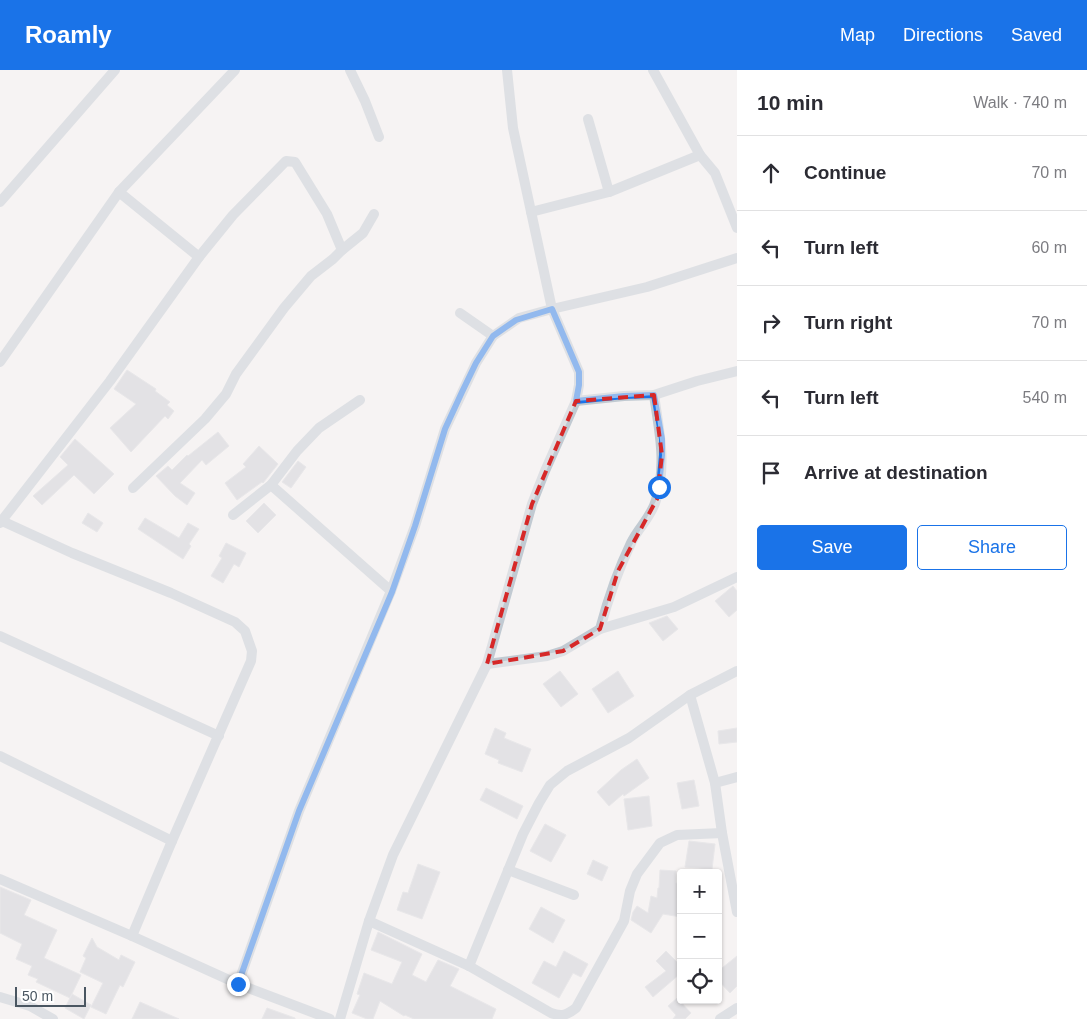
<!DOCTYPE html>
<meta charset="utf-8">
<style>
:root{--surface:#fff;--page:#f2f2f3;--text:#2b2b33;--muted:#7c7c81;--line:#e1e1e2;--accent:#1a73e8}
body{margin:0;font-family:Arial,sans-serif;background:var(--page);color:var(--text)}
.controls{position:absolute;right:15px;bottom:15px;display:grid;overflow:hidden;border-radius:5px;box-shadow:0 1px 4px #0004}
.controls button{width:45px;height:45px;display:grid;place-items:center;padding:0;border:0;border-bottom:1px solid var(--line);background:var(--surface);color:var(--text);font:25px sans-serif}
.scale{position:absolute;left:15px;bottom:12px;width:71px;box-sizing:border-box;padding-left:5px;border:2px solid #4a5661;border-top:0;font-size:14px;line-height:18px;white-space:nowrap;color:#4a5661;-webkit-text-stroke:4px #fff;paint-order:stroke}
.stop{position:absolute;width:15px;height:15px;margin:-11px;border:4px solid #1a73e8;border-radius:50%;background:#fff}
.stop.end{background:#1a73e8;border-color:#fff;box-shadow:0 1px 5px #0008}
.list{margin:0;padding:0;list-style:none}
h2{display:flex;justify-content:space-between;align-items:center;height:65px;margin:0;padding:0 20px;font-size:21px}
h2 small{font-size:16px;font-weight:400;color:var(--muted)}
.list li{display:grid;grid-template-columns:32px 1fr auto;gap:15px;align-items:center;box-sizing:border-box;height:75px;padding:0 20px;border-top:1px solid var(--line)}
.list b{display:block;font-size:19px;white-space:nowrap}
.list em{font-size:16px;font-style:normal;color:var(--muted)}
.actions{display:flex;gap:10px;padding:15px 20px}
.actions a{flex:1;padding:11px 0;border:1px solid var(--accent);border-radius:5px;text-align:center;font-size:18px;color:var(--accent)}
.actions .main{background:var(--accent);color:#fff}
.icon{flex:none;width:28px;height:28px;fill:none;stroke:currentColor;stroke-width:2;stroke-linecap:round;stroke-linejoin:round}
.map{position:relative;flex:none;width:737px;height:949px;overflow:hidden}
header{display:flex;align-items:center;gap:30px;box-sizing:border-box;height:70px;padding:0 25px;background:var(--accent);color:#fff}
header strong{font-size:24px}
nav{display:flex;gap:28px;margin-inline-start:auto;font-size:18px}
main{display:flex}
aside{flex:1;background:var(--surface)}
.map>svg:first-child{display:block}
</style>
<header>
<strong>Roamly</strong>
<nav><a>Map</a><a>Directions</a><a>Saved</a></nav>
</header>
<main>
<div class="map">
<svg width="737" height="949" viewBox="0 0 737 949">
<rect width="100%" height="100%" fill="#f5f3f3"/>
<g fill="#cdcfd5" stroke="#d7d9de">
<path d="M127 300 156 319 155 321 170 332 167 335 174 341 168 349 165 346 131 382 110 358 136 334 114 319Z"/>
<path d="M218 362 229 376 206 395 202 390 180 413 195 423 187 435 175 426 156 406 168 396 172 400 187 385 188 386Z"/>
<path d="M75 369 114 404 94 424 74 405 42 435 33 426 68 395 60 387Z"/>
<path d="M259 376 278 394 263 413 262 412 237 430 225 413 246 397 243 394Z"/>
<path d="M298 391 306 397 291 418 282 412Z"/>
<path d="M264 433 276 445 258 463 246 451Z"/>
<path d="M88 443 103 453 97 462 82 453Z"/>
<path d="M145 448 179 468 188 453 199 459 189 474 191 476 183 489 138 459Z"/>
<path d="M226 473 246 483 239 497 234 494 223 513 211 506 222 488 219 486Z"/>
<path d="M733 516 737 521V540L729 547 715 531Z"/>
<path d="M667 546 678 559 663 571 649 553Z"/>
<path d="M560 601 578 624 561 637 543 614Z"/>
<path d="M618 601 634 626 608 643 592 619Z"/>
<path d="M495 658 506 663 504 668 531 679 522 702 498 693 499 690 485 684Z"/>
<path d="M737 658V672L719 674 718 661Z"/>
<path d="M637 689 649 708 624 726 623 724 609 736 597 722 621 700Z"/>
<path d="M694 710 699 736 682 739 677 713Z"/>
<path d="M486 718 523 736 517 749 480 730Z"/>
<path d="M649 726 652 756 628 760 624 729Z"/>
<path d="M545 754 566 765 551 792 530 781Z"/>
<path d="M689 771 715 774 712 799 685 797Z"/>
<path d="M593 790 608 797 602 811 587 804Z"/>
<path d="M418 794 440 802 422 849 397 840 403 822 408 823Z"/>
<path d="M660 800 676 801V813H680L677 830H681V847L663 844 651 863 631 850 633 842 637 836 648 843 651 826 657 828 658 818H659Z"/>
<path d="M0 817 31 830 24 845 57 860 44 888 81 905 70 928 72 924 91 935 84 949 65 938 70 928 36 912 38 909 28 905 32 896 16 889 22 874 0 863Z"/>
<path d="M541 837 565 850 553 873 529 859Z"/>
<path d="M378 862 422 884 412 905 426 912 438 890 459 899 450 916 496 939 492 949H414L405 945 404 946 380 931 373 949H367L352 943 360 925 357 924 364 903 392 914 402 892 371 880Z"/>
<path d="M92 868 97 877 119 890 121 885 135 892 123 917 120 915 106 944 91 937 103 913 80 902 86 888 83 886Z"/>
<path d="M564 881 588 894 581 907 573 903 559 928 532 913 544 891 556 897Z"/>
<path d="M666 881 681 896V903L653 927 645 917 666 901 656 891Z"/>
<path d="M737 886V916L730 923 718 910V894L722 898Z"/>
<path d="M677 928 691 943 685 949H673L676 945 668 936Z"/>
<path d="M140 932 179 949H132Z"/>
<path d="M267 938 295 948V949H262Z"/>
</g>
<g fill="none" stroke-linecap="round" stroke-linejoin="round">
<g stroke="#c1cad2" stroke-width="10">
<path d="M350 0 365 31 379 67"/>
<path d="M653 0 700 85 715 103 737 158"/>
<path d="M588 49 609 122"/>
<path d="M119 122 199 187"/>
<path d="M0 132 115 0"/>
<path d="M531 142 609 122 700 85"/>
<path d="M342 180 363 163 374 144"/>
<path d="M460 243 493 266"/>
<path d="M0 292 119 122 235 0"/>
<path d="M576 331 624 326 654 325 697 311 737 301"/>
<path d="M271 415 391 521"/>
<path d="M233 445 271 415 297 381 319 358 360 330"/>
<path d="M2 451 72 483 171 523 235 552 245 561 252 581 251 591 172 771 132 866"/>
<path d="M0 453 110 311 199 187 233 145 286 91 295 92 327 144 342 180 333 189 311 206 284 238 236 304 226 324 205 349 133 418"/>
<path d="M600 559C608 529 618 500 631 473 638 458 652 446 656 430 667 394 659 360 654 325"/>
<path d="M0 566 219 666"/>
<path d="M487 594 547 586 563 581 600 559 674 537 737 507"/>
<path d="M690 625 715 713 722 763 737 842"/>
<path d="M0 686 172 771"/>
<path d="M715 713 737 707"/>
<path d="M508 800 574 825"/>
<path d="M0 809 132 866 238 914 330 949"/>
<path d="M369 851 469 896 551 943C562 947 567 945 576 938L624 851 630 821 637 804 660 773 677 765 722 763"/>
<path d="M469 896 523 764 539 733 550 715 567 701 629 668 690 625 737 601"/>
<path d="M238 914 299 741 391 521 415 456 445 359 476 293 493 266 519 248 552 239 647 217 737 188"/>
<path d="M0 927 30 936 53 949"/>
<path d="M340 949 369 851 393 785 487 594 532 434 545 401 576 331 579 315V302L552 239 513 58 507 0"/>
<path d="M720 949 737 938"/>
</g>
</g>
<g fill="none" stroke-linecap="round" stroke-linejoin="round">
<path stroke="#1a73e8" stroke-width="6" d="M238 914 299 741 392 522 415 456 445 359 462 322 476 293 493 266 516 250 552 239 579 302V315L576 331 624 326 654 325 662 369V385L659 417"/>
</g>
<path d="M0 0H737V949H0ZM654 325 662 385 657 429 618 501 600 559 563 581 487 594 532 434 576 331Z" fill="#f5f3f3" fill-opacity=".55" fill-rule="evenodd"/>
<path fill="none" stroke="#d62828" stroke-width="4" stroke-dasharray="10 6" stroke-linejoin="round" d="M654 325 662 385 657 429 618 501 600 559 563 581 487 594 532 434 576 331Z"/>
</svg>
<div class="controls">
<button>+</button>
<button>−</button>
<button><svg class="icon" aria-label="locate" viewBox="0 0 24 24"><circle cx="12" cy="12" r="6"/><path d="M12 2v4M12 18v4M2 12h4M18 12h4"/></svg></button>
</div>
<div class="scale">50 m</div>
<div class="stop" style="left:659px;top:417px"></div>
<div class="stop end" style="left:238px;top:914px"></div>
</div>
<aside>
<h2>10 min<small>Walk · 740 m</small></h2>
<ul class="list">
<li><svg class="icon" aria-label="ahead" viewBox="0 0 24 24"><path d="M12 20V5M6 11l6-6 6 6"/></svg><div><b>Continue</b></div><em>70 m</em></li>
<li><svg class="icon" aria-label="left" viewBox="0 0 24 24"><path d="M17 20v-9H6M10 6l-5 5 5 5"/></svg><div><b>Turn left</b></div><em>60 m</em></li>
<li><svg class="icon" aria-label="right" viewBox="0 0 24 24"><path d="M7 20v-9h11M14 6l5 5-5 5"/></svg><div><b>Turn right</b></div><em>70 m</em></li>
<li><svg class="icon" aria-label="left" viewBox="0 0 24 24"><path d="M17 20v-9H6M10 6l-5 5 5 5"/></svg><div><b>Turn left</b></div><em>540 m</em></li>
<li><svg class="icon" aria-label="arrive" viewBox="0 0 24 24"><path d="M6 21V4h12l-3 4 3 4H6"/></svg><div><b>Arrive at destination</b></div></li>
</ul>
<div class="actions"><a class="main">Save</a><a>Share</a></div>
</aside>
</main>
